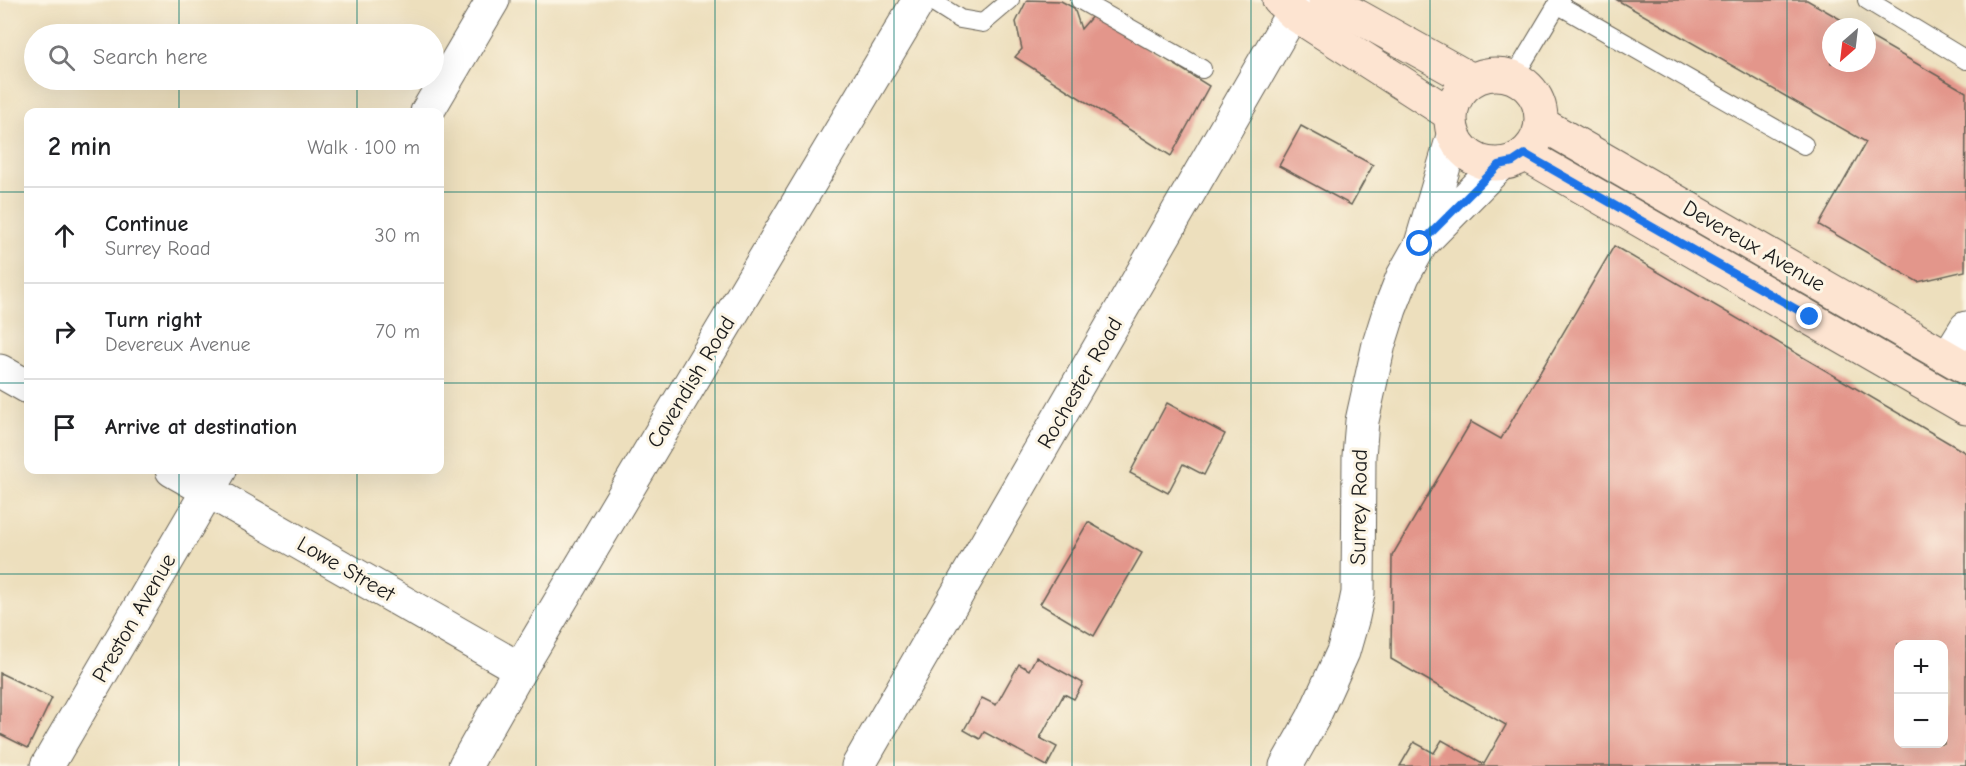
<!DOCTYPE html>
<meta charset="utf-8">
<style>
:root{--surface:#fff;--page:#f2f2f2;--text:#202124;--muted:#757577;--line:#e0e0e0}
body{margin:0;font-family:"Comic Neue",sans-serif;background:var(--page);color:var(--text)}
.controls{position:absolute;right:18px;bottom:18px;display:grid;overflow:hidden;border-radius:12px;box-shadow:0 6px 24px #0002}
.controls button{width:54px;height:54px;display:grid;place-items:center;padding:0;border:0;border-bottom:2px solid var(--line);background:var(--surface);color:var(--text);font:30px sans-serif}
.compass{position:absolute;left:1822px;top:18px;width:54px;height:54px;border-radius:50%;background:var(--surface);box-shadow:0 6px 24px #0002;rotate:208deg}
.stop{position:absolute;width:18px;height:18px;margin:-14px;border:4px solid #1a73e8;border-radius:50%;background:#fff}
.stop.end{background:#1a73e8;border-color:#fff;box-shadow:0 2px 6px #0008}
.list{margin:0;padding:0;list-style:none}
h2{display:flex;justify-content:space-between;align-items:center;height:78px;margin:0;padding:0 24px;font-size:26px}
h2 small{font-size:20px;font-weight:400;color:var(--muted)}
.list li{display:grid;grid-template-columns:39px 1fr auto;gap:18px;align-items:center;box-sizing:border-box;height:96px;padding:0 24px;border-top:2px solid var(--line)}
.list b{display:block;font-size:22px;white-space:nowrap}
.list p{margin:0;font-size:20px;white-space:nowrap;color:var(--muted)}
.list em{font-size:20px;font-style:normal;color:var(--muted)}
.icon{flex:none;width:33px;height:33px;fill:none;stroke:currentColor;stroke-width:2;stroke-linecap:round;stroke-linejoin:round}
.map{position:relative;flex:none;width:1966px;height:766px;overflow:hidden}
.search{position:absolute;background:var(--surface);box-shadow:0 6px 24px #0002;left:24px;top:24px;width:420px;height:66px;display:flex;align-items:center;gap:15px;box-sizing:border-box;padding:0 21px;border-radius:33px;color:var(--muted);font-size:22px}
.panel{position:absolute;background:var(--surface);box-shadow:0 6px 24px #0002;left:24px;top:108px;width:420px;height:366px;border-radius:12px}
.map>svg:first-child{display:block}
</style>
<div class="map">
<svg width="1966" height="766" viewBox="0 0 1966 766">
<rect width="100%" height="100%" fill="#fcf5e5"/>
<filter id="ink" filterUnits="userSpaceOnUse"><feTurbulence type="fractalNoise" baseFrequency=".0167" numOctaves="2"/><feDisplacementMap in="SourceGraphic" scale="12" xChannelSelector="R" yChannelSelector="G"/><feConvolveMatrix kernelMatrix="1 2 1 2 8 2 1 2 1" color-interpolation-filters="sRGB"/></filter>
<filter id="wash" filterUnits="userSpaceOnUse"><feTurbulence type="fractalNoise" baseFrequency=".008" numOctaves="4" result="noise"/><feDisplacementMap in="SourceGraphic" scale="24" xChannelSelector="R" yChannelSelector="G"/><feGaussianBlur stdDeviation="1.35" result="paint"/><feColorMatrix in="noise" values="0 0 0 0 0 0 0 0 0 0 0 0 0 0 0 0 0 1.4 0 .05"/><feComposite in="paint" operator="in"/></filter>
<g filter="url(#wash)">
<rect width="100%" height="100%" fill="#eddfbd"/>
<g id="blocks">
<g fill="#e3968b" fill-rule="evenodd">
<path d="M1027 0 1061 1 1074 8 1081 29 1094 14 1209 86 1171 156 1015 57 1022 49 1016 22Z"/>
<path d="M1617 0H1807L1854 27H1831V63H1867V35L1966 92 1965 271 1918 282 1819 225 1866 142Z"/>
<path d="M1301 126 1373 165 1351 205 1279 166Z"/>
<path d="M1614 246 1966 453V766H1400L1414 742 1434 753 1442 740 1484 764 1506 725 1391 659 1392 556 1471 422 1501 439ZM1898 644H1944V744H1898Z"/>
<path d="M1167 403 1225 434 1204 475 1183 464 1168 493 1130 473Z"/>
<path d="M1088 522 1142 553 1094 636 1040 604Z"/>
<path d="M1036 657 1083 683 1074 699 1064 694 1040 738 1057 747 1047 766 984 732 980 739 964 730 982 698 996 705 1019 664 1029 670Z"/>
<path d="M0 673 52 698 28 748 0 734Z"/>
</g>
</g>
</g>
<g filter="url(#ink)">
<use href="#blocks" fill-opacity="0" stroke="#656054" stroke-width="1.5"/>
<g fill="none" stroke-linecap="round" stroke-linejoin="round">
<defs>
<g id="lane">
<path d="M930 0 960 19 983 23 1010 0"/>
<path d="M1080 0 1202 69"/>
<path d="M1867 0 1966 60"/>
<path d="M1557 4 1804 145"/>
<path d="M1514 77 1560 0"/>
</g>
<g id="street">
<path d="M427 112 493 0"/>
<path d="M1424 241 1499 165"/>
<path d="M1948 357 1966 328"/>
<path d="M0 371 28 387"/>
<path d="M172 470 520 669"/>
<path d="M47 766 220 470"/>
<path d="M465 766 520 669 919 0"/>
<path d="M858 766 1300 0"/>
<path d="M1286 766 1313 718 1343 652 1353 617 1358 593 1359 456 1362 421 1379 344 1390 309 1403 276 1421 244 1453 136"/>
</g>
<g id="secondary">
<path d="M1279 0 1293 13 1450 114"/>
<path d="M1325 0 1357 16 1472 80"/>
<circle cx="1496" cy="119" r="45"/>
<path d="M1542 124 1966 368"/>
<path d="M1525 154 1966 408"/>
</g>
</defs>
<use href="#lane" stroke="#656054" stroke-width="20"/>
<use href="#street" stroke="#656054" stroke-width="35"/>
<use href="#secondary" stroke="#656054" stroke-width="35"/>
<use href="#lane" stroke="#fff" stroke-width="18"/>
<use href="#street" stroke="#fff" stroke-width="33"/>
<use href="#secondary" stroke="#fde4d1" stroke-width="33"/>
</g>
</g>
<g fill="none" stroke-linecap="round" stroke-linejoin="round" filter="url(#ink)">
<path stroke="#1a73e8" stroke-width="8" d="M1420 244 1499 165 1513 162 1525 154 1810 317"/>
</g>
<path fill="none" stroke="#0f766e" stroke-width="1.5" stroke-opacity="0.55" d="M179 0V34M357 0V34M536 0V766M715 0V766M894 0V766M1072 0V766M1251 0V766M1430 0V766M1609 0V766M1787 0V766M179 80V112M357 80V112M0 192H28M440 192H1966M0 383H28M440 383H1966M179 470V766M357 470V766M0 574H1966"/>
<g text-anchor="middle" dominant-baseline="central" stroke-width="6" stroke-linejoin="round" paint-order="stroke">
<g font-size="22" fill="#1c1c1c" stroke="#fcf5e5">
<text transform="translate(1754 246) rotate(30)">Devereux Avenue</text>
<text transform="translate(691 382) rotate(-59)">Cavendish Road</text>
<text transform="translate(1080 383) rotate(-60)">Rochester Road</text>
<text transform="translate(1359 507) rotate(-89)">Surrey Road</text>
<text transform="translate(346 569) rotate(30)">Lowe Street</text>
<text transform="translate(134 618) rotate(-60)">Preston Avenue</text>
</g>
</g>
</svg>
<div class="controls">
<button>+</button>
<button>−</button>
</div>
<svg class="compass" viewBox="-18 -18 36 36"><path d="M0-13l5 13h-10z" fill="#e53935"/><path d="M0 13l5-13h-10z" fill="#757577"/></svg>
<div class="stop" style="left:1420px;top:244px"></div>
<div class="stop end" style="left:1810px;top:317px"></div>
<div class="search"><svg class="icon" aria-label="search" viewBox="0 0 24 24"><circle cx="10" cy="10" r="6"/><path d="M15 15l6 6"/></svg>Search here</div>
<section class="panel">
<h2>2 min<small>Walk · 100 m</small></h2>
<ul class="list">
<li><svg class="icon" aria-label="ahead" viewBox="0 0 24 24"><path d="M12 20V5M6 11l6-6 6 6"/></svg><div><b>Continue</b><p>Surrey Road</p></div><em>30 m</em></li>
<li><svg class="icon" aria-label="right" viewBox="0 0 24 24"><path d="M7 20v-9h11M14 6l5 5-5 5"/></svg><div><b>Turn right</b><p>Devereux Avenue</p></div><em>70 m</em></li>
<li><svg class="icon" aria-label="arrive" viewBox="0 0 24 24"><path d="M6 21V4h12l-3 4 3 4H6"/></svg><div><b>Arrive at destination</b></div></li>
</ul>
</section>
</div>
